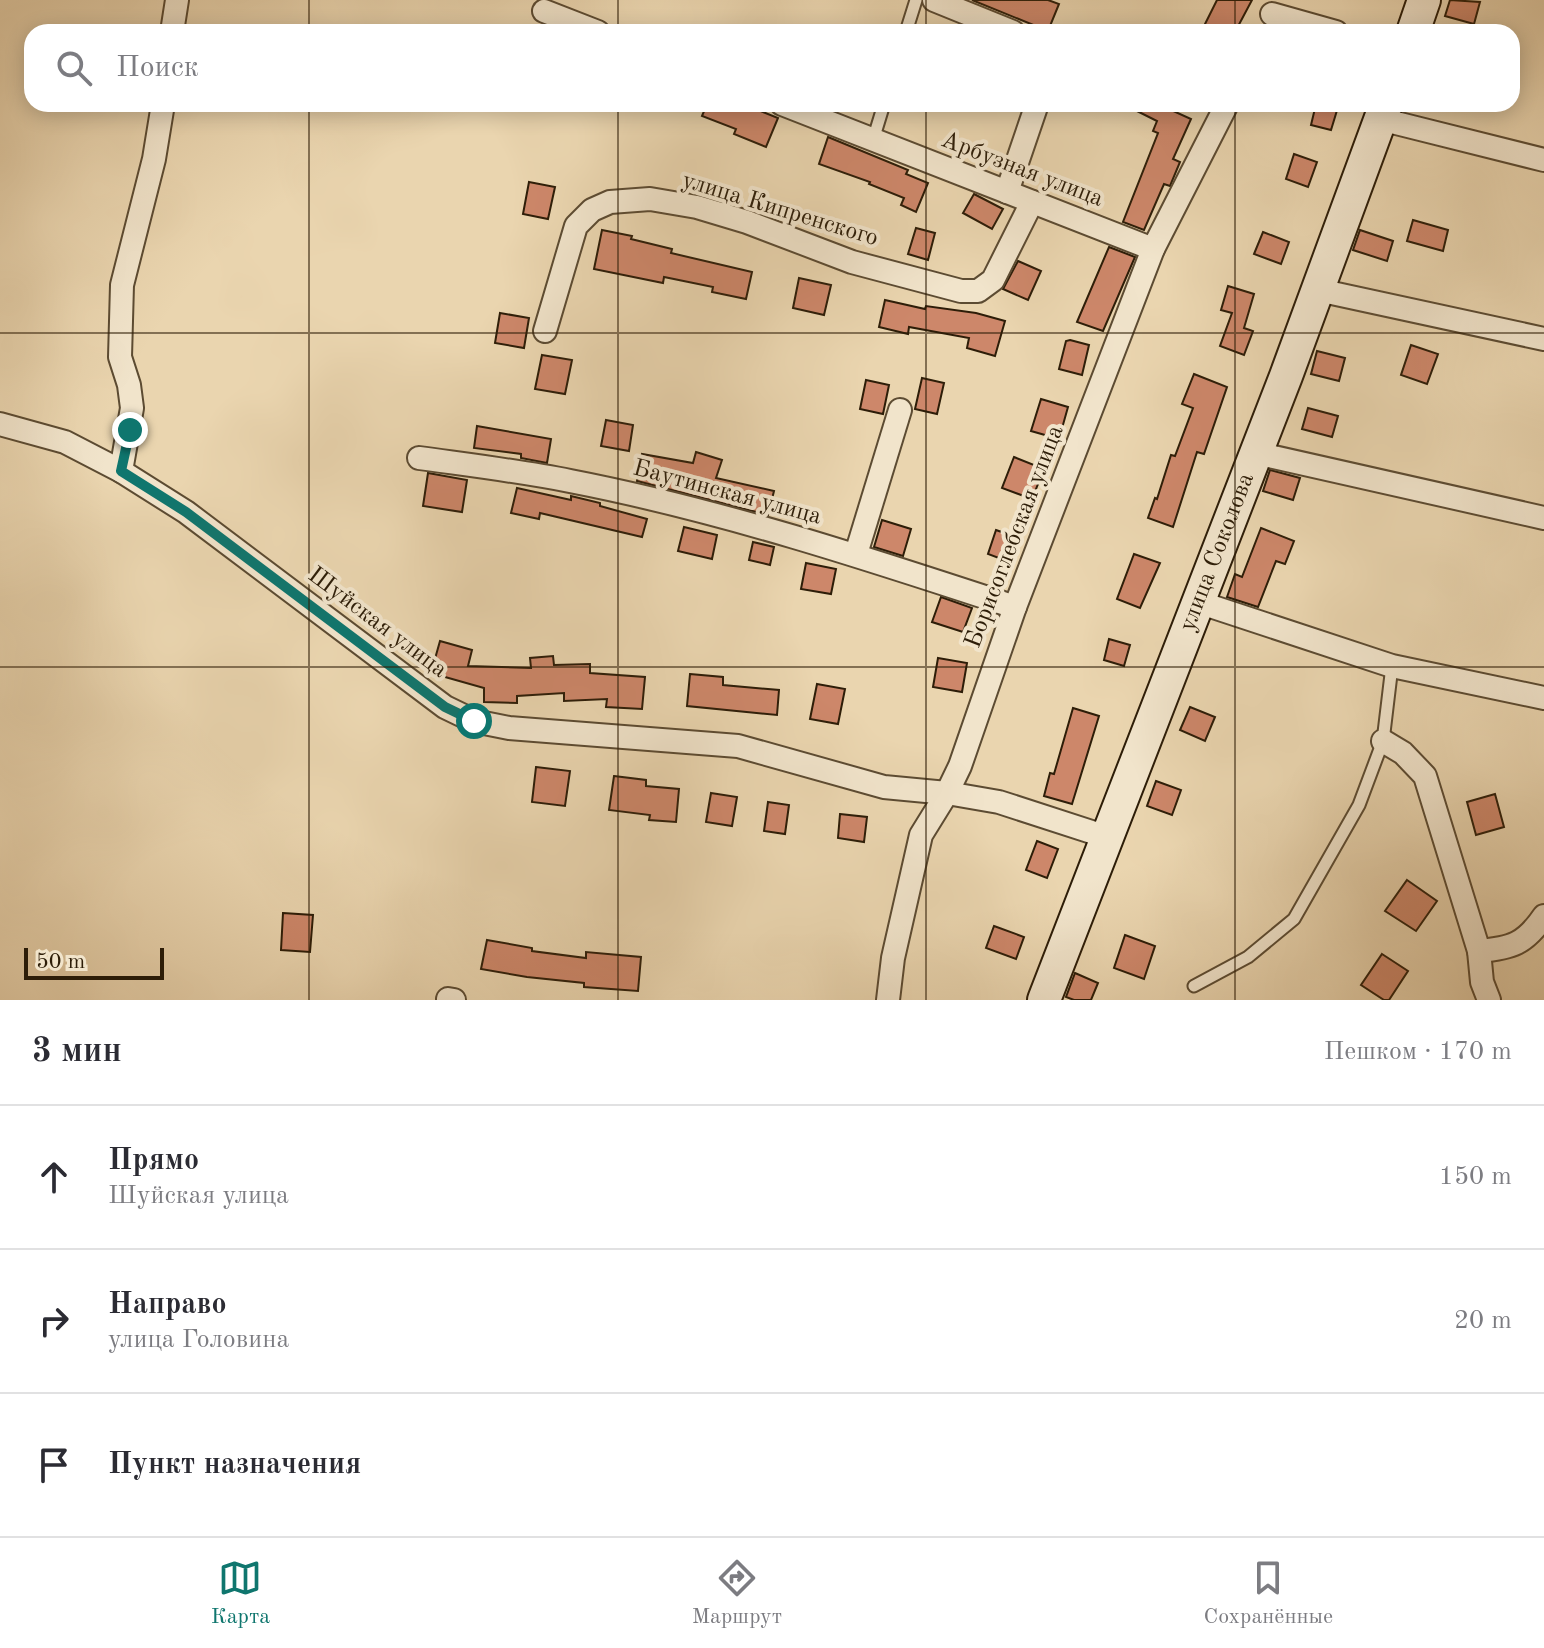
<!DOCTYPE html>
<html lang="ru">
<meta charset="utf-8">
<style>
:root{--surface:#fff;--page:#f2f2f3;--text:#2b2b33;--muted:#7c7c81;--line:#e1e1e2;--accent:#0f766e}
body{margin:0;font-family:"Old Standard TT",serif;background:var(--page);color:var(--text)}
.scale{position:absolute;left:24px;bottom:20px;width:140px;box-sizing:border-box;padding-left:8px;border:4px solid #2d1d08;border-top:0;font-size:22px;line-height:28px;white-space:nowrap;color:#2d1d08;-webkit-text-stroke:6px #f1e4cb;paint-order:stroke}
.stop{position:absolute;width:24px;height:24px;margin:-18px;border:6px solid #0f766e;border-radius:50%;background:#fff}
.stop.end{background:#0f766e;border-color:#fff;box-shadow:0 2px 8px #0008}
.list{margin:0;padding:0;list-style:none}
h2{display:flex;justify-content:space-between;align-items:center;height:104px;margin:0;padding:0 32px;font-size:34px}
h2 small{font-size:26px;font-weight:400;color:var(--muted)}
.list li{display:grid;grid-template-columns:52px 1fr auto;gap:24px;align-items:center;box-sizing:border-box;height:144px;padding:0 32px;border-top:2px solid var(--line)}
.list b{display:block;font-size:30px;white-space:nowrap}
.list p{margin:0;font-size:26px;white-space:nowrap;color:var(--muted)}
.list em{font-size:26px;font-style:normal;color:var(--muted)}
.icon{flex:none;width:44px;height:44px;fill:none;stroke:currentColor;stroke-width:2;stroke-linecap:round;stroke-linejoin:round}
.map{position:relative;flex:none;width:1544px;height:1000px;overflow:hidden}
.search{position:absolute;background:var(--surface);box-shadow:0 4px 20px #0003;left:24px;right:24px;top:24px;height:88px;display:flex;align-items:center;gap:20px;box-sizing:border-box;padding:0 28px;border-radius:24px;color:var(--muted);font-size:30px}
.sheet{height:536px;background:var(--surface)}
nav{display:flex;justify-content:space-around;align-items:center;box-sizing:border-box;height:112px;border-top:2px solid var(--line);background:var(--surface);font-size:22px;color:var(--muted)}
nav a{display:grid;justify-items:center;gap:4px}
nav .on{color:var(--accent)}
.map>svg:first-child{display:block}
</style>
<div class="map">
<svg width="1544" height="1000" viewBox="0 0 1544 1000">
<rect width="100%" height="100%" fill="#ead5af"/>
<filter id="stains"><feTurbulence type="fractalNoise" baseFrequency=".0025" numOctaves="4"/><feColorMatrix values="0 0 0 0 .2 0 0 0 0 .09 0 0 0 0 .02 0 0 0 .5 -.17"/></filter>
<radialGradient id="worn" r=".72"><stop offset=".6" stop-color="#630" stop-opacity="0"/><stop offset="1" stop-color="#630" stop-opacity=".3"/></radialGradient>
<g fill="#cd876a" stroke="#2d1d08" stroke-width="2">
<path d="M972 0H1048L1059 4 1048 31Z"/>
<path d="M1217 0H1252L1235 32H1201Z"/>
<path d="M1450 0 1480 2 1474 24 1445 16Z"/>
<path d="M707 104H743L778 118 766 147 734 134 736 129 702 116Z"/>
<path d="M1123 104H1158L1191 119 1173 159 1180 162 1170 186 1164 184 1144 230 1123 222 1158 133 1153 131 1157 121Z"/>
<path d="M1316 104 1338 107 1331 130 1311 125Z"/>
<path d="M828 137 908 170 906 174 928 183 916 212 901 205 904 198 869 184 870 182 819 164Z"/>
<path d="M1294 154 1317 162 1308 187 1286 179Z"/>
<path d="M529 182 555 187 548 219 523 214Z"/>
<path d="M974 194 1003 209 992 229 963 213Z"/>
<path d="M1413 220 1448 230 1443 251 1407 241Z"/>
<path d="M916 228 935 233 928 260 908 254Z"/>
<path d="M602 230 632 236 631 239 672 249 671 253 752 272 746 299 712 292 713 287 664 277 663 283 594 269Z"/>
<path d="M1360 230 1393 241 1387 261 1353 250Z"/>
<path d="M1263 232 1289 242 1281 264 1254 254Z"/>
<path d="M1109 247 1135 257 1103 331 1077 322Z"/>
<path d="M1018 261 1041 271 1028 300 1003 289Z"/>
<path d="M799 278 831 285 824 315 793 308Z"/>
<path d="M1228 286 1254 294 1244 328 1253 331 1244 355 1220 346 1232 313 1221 310Z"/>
<path d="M885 300 925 309 926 306 976 313 1005 321 995 356 967 348 969 338 909 327 908 334 879 327Z"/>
<path d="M500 313 529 318 524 348 495 343Z"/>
<path d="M1070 340 1089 345 1082 375 1059 369 1066 341Z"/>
<path d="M1411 345 1438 354 1427 384 1401 375Z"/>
<path d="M1317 351 1345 358 1339 381 1311 374Z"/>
<path d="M542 355 572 360 565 394 535 389Z"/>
<path d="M1194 374 1227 387 1204 454 1197 452 1173 527 1148 518 1155 498 1157 499 1171 455 1175 456 1193 408 1182 404Z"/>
<path d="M922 378 944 383 937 414 915 409Z"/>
<path d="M866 380 889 385 883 414 860 409Z"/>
<path d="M1041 399 1068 407 1059 439 1031 431Z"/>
<path d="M1308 408 1338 416 1332 437 1302 429Z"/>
<path d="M606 420 633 425 629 451 601 446Z"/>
<path d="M477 426 551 439 547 463 521 458V454L474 448Z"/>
<path d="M696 452 722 460 716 478 774 491 768 515 637 481 642 454 693 463Z"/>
<path d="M1014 457 1044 469 1032 499 1002 488Z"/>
<path d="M1270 470 1300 478 1293 500 1263 491Z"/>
<path d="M428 473 467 480 462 512 423 506Z"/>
<path d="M517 488 571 500V496L600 503V506L647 519 642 537 540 513 539 519 511 513Z"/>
<path d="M882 520 911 529 903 556 874 547Z"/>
<path d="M684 527 717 535 712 559 678 551Z"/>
<path d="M1261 528 1294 541 1285 564 1276 561 1258 607 1227 597 1235 574 1242 577Z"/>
<path d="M996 530 1021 539 1012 563 988 554Z"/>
<path d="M753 542 774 547 770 565 749 560Z"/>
<path d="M1134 554 1160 563 1140 608 1117 599Z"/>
<path d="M806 563 836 569 831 594 801 589Z"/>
<path d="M941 597 972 608 963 632 932 622Z"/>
<path d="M1109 639 1130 645 1124 666 1104 660Z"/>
<path d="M440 641 472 650 468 666 531 668 530 658 553 656 554 665 590 664V673L645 677 642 709 606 707 607 699 564 701V693L517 696V703L484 702V688L431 673Z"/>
<path d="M938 658 967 663 962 692 933 687Z"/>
<path d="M690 674 723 677V685L779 690 777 715 687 706Z"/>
<path d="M817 684 845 689 838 724 810 719Z"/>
<path d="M1190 707 1215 717 1205 741 1180 730Z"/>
<path d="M1073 708 1099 716 1072 804 1044 796 1050 773 1054 774Z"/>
<path d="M536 767 570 771 565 806 532 802Z"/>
<path d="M614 776 646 780V786L679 789 676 822 649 820 650 815 609 810Z"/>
<path d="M1156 781 1181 790 1172 815 1147 806Z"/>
<path d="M711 793 737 797 732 826 706 822Z"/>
<path d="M1495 794 1504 827 1476 835 1467 802Z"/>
<path d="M768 802 789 805 785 834 764 831Z"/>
<path d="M840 814 867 817 864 842 838 838Z"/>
<path d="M1037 841 1058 849 1047 878 1026 870Z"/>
<path d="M1407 880 1437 901 1416 931 1385 911Z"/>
<path d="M283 913 313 915 310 952 281 950Z"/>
<path d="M994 926 1024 937 1016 959 986 948Z"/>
<path d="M1125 935 1155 946 1144 979 1114 968Z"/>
<path d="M487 940 532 948V951L586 958V952L641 957 638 991 584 987V983L527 977 481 969Z"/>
<path d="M1382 954 1408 971 1389 1000H1384L1361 985Z"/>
<path d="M1075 973 1098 983 1091 1000H1074L1066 997Z"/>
</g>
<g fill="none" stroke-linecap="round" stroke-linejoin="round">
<defs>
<g id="service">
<path d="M906 32 916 0"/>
<path d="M873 140 884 104"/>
<path d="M1194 986 1248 957 1294 919 1359 805 1383 741 1392 666"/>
</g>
<g id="minor">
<path d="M934 0 1013 32"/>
<path d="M544 11 598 32"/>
<path d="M1272 14 1336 32"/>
<path d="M172 32 177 0"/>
<path d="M782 104 1153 249"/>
<path d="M1380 119 1544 160"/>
<path d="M1007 192 1037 104"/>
<path d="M1318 290 1544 339"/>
<path d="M545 331 576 226 592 210 610 202 650 199 697 207 747 222 852 262 961 291H978L993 280 1032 202"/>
<path d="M0 424 65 442 121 471 186 512 445 707 474 721 509 728 738 746 884 787 947 793 999 802 1107 837"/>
<path d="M1256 453 1544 518"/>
<path d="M419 458C469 465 520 471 570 481 720 510 869 559 1015 607"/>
<path d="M121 471 132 408 129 385 120 357 122 285 154 159 163 104"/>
<path d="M856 554 900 410"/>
<path d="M1198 602 1392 666 1544 698"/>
<path d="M1383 741 1403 753 1425 776 1479 951 1482 982 1489 1000"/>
<path d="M1479 951C1512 948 1525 944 1544 916"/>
<path d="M448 999 454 1000"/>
<path d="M888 1000 893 958 921 835 947 793 960 766 1015 607 1153 249 1227 104"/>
</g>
<g id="secondary">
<path d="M1413 32 1424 0"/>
<path id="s1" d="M1044 1000 1286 376 1386 104"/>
</g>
</defs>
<use href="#service" stroke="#5c4b32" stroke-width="15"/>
<use href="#minor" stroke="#5c4b32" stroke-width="26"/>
<use href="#secondary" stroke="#2d1d08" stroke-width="36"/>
<use href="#service" stroke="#f1e4cb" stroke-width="11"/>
<use href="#minor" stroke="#f1e4cb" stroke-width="22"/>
<use href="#secondary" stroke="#f1e4cb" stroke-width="32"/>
</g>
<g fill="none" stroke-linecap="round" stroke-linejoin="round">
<path stroke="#0f766e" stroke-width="10" d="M130 430 121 471 186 512 445 707 474 721"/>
</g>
<path fill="none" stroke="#2d1d08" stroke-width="2" stroke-opacity="0.55" d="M309 0V32M618 0V32M926 0V32M1235 0V32M309 104V1000M618 104V1000M926 104V1000M1235 104V1000M0 333H1544M0 667H1544"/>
<g text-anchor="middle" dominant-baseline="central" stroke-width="8" stroke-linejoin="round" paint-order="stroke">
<g font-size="24" fill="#2d1d08" stroke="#f1e4cb">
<text transform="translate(1022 170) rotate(21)">Арбузная улица</text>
<text transform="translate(780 210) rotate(17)">улица Кипренского</text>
<text transform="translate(727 493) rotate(15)">Баутинская улица</text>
<text transform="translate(1015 537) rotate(-69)">Борисоглебская улица</text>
<text stroke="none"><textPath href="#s1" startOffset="480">улица Соколова</textPath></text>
<text transform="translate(377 623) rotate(37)">Шуйская улица</text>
</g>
</g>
<rect width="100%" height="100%" filter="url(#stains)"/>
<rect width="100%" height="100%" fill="url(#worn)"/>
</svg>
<div class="scale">50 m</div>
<div class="stop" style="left:474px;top:721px"></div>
<div class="stop end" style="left:130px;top:430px"></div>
<div class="search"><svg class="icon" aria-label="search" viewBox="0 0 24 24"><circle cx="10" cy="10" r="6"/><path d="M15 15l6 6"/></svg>Поиск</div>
</div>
<section class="sheet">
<h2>3 мин<small>Пешком · 170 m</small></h2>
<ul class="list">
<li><svg class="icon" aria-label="ahead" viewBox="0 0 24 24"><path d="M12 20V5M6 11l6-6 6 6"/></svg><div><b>Прямо</b><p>Шуйская улица</p></div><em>150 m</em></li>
<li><svg class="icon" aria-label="right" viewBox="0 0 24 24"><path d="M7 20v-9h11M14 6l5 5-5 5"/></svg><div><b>Направо</b><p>улица Головина</p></div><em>20 m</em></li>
<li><svg class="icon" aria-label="arrive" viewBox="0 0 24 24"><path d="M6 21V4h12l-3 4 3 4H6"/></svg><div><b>Пункт назначения</b></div></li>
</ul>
</section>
<nav>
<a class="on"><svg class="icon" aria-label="map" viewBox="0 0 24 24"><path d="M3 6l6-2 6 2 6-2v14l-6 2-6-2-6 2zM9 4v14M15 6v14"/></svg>Карта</a>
<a><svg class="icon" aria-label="directions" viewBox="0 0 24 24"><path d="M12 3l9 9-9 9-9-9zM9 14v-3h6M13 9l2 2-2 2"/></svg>Маршрут</a>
<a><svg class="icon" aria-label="saved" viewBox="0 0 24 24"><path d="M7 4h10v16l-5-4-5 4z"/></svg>Сохранённые</a>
</nav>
